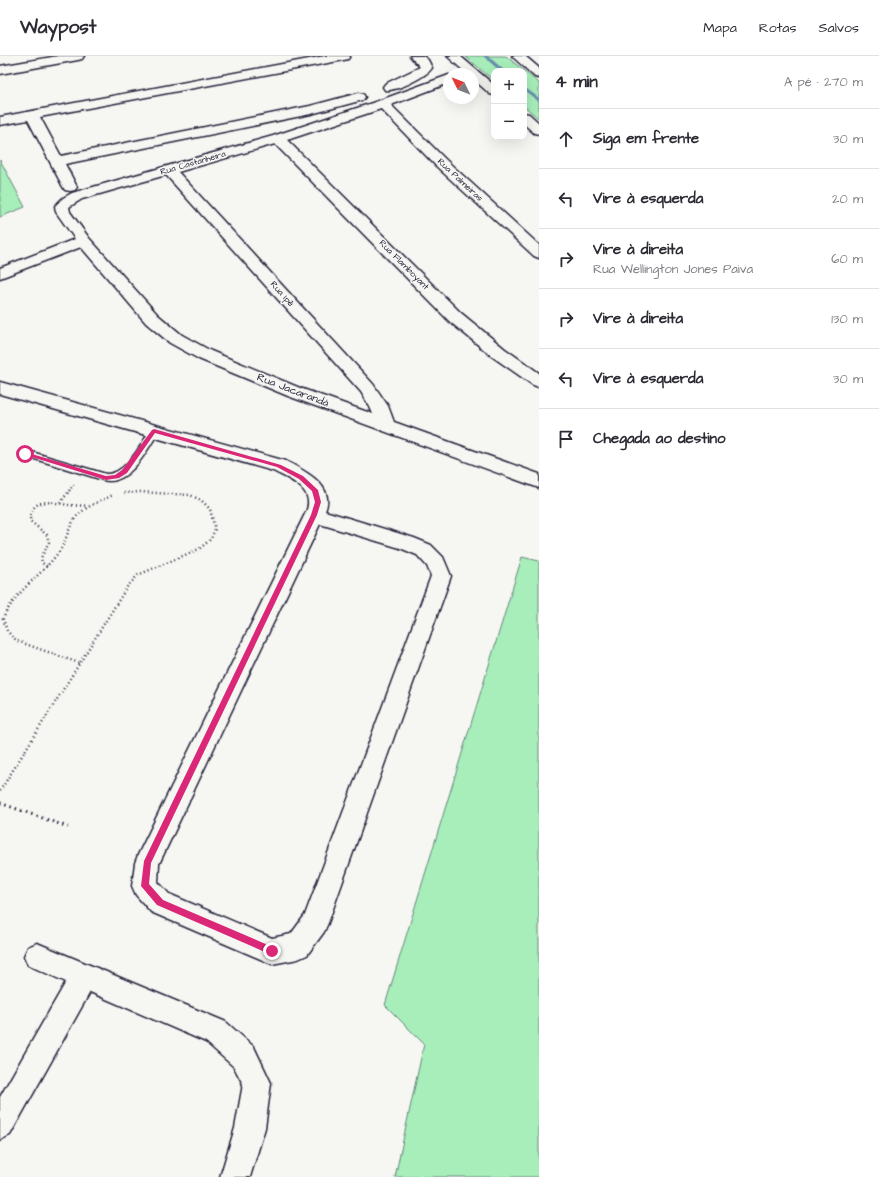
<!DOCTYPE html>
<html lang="pt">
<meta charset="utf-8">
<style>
:root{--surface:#fff;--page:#f7f7f7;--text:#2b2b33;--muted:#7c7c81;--line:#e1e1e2}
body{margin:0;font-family:"Architects Daughter",sans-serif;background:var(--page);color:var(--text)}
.controls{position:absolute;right:12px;top:12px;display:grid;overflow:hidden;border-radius:8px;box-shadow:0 4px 16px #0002}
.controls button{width:36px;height:36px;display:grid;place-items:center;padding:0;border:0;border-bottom:1px solid var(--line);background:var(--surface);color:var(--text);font:20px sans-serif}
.compass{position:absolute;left:443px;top:12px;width:36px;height:36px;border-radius:50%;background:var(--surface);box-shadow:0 4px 16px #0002;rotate:313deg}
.stop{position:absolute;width:12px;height:12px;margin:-9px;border:3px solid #db2777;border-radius:50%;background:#fff}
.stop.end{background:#db2777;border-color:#fff;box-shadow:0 1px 4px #0008}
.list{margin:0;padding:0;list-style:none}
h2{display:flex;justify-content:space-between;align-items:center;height:52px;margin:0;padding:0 16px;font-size:17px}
h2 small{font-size:13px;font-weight:400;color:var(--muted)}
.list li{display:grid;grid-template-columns:26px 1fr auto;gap:12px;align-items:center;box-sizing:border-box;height:60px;padding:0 16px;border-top:1px solid var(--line)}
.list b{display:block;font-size:15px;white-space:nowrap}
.list p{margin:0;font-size:13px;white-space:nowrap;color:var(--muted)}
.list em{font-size:13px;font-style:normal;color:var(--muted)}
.icon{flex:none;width:22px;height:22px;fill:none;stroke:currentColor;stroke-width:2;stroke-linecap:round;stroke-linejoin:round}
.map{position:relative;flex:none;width:539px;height:1121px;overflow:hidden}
header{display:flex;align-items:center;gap:24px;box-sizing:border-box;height:56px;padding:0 20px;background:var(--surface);border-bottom:1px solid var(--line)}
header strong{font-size:19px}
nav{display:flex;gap:22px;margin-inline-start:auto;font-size:14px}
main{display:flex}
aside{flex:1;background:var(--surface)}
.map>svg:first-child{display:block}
</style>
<header>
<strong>Waypost</strong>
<nav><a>Mapa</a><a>Rotas</a><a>Salvos</a></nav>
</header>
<main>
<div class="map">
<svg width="539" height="1121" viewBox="0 0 539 1121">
<rect width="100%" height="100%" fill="#f6f6f2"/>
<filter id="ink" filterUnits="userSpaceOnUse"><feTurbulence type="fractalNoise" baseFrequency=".025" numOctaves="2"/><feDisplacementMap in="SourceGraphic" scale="8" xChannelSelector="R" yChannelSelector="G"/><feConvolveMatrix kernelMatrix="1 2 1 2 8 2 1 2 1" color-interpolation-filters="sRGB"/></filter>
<g filter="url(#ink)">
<g fill="#a7eeba" stroke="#64887a">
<path d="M465 0H506L539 27V63L524 50V15H494V25Z"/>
<path d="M0 104 25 151 0 161Z"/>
<path d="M522 501 539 505V1121H395L424 988 385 949Z"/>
</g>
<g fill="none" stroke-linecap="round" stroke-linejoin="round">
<g fill="#6790ac" fill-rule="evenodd">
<path d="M483 0H488L505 15H500Z"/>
<path d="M524 31 539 42V46L524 34Z"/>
</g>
<defs>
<path id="lane" d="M154 372 159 375C148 393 128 432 103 424L22 399 20 397 25 394 106 418C127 418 141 388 151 373Z"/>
<g id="street">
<path d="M58 0H84L82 3 78 4 0 18V10Z"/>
<path d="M325 0H350L348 3 344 4 40 61 61 100 310 50 359 37 363 38 365 41 363 44 311 58 65 108 77 131 75 134 70 135 65 134 63 131 28 64 0 69V61Z"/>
<path d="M410 0H423L428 4 432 12C426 21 395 36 385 34L383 31 385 28 420 11Z"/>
<path d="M447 0H460L494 29V39L490 38 473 23V18H467Z"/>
<path d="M512 0H525L539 12V22L535 21Z"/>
<path d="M449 19V27L391 49 446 104 539 189V202L534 200 436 110 381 53 287 84 461 257 505 293 539 317V331L533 329 493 301 449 265 275 88 178 116 373 328 388 350 394 366 539 418V432L288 340 199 303 170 287 146 267 81 191 0 222V212L75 183 56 156 55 150 63 142 72 137 273 80 378 45ZM166 119 361 336 370 351 373 358 300 332 211 295 182 279 158 259 89 182 70 156 69 151 82 143Z"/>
<path d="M524 57 529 58 539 67V78L534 77 524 68Z"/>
<path d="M0 326 286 405C304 415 336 429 325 455L414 482 431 489 443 501 451 520 328 867 324 876 307 899 298 903 272 908 151 856 136 839 132 830 135 807 138 799 306 456C316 433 289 423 273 415L0 338ZM320 468 400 492 417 499 427 510 431 520 305 859 291 878 272 882 169 838 158 826 159 808Z"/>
<path d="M37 887 226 966 254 991 271 1027 265 1072 250 1121H220L235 1072 243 1028 234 1011 206 986 90 936 10 1079 0 1084V1041L66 926 28 909 24 900 28 891Z"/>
</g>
</defs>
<use href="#lane" stroke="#22223b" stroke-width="3"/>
<use href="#street" stroke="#22223b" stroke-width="3"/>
<path stroke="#22223b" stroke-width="2" stroke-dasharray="1 2.5" stroke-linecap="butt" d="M69 435 74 428"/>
<g stroke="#22223b" stroke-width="2.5" stroke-dasharray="1 3" stroke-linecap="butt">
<path d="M60 447 70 434"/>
<path d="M47 510 42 507 41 502 49 486 47 479 30 465C31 439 53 447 69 449 75 450 82 449 88 450"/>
<path d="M79 607 17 585 7 575 3 563C14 536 41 520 58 497 67 486 68 469 78 459 88 449 101 445 113 439"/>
<path d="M0 735 127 531 138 519 199 493 211 483 215 473 210 453 201 444 190 439 139 436 124 437"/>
</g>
<path stroke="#22223b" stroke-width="3" stroke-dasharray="1.5 4" stroke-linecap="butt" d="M0 747 68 771"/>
<use href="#lane" fill="#f6f6f2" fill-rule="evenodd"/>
<use href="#street" fill="#f6f6f2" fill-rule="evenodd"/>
</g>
</g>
<path fill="#db2777" d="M154 373 281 409 303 420 318 434 321 446 317 459 151 807 149 828 163 844 275 892 276 895 272 899 157 849 141 830 144 805 311 459 315 446 312 435 299 423 277 411 155 377 127 417 119 422 106 424 22 398 25 396 106 420 115 419 122 414 152 374Z"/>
<g text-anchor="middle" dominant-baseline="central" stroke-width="3" stroke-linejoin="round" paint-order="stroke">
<g font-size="9" fill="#22223b" stroke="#f6f6f2">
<text transform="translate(193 107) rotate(-16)">Rua Castanheira</text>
<text transform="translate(460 124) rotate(43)">Rua Palmeiras</text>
<text transform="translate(404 209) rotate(45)">Rua Flamboyant</text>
<text transform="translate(282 238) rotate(48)">Rua Ipê</text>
</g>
<g font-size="11" fill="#22223b" stroke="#f6f6f2">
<text transform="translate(293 334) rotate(21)">Rua Jacarandá</text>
</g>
</g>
</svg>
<div class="controls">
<button>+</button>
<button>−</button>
</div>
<svg class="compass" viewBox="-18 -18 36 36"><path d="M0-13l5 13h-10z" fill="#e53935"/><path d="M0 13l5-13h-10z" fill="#7c7c81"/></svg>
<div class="stop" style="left:25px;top:398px"></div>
<div class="stop end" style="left:272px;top:895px"></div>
</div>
<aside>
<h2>4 min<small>A pé · 270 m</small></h2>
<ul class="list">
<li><svg class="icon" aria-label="ahead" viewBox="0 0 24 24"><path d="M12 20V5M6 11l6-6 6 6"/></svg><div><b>Siga em frente</b></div><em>30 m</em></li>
<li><svg class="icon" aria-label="left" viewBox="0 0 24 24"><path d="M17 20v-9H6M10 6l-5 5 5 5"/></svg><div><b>Vire à esquerda</b></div><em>20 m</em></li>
<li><svg class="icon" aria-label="right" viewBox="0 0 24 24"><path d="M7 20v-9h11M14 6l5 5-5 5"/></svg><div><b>Vire à direita</b><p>Rua Wellington Jones Paiva</p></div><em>60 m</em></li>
<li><svg class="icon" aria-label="right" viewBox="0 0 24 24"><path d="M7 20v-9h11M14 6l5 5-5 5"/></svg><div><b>Vire à direita</b></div><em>130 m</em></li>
<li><svg class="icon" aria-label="left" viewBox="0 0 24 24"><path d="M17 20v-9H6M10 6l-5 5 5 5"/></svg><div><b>Vire à esquerda</b></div><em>30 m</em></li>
<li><svg class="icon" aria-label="arrive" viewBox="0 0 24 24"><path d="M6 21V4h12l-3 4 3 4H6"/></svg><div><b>Chegada ao destino</b></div></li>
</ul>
</aside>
</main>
